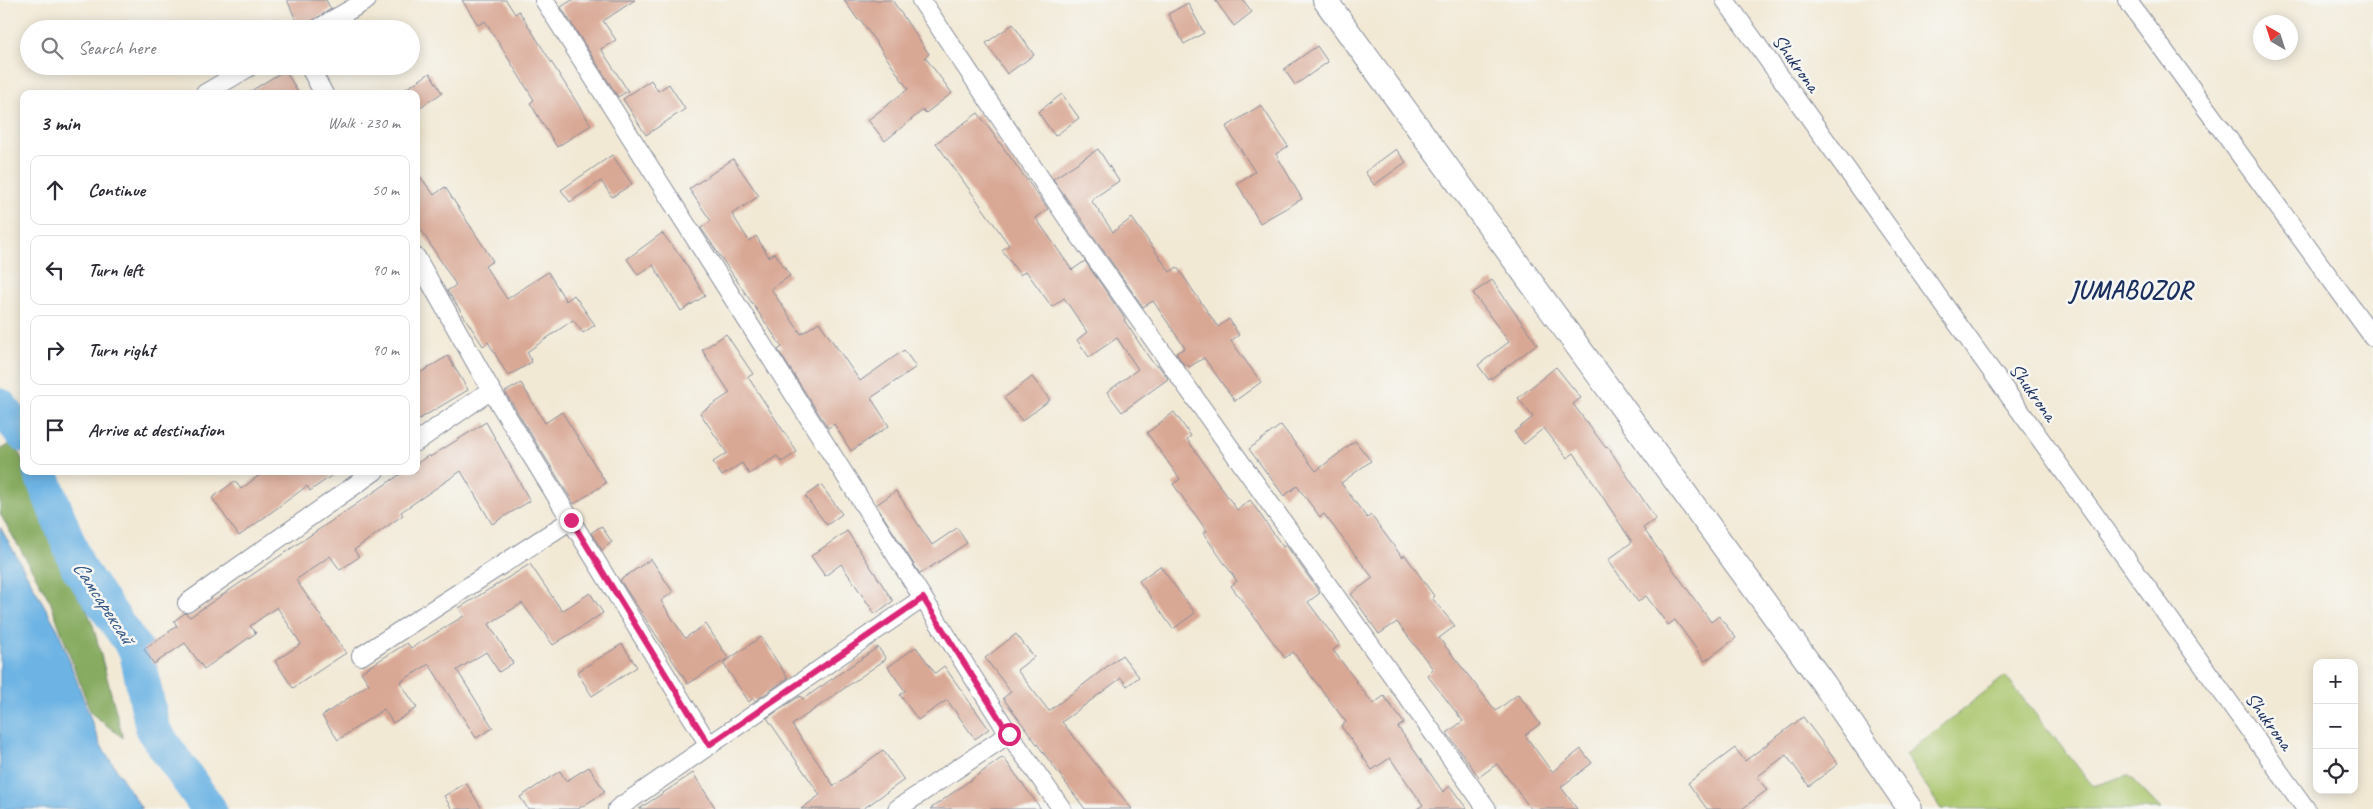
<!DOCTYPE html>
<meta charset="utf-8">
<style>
:root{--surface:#fff;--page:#f2f2f3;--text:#2b2b33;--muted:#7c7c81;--line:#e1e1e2}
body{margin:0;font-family:Caveat,sans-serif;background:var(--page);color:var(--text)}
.controls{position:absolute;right:15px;bottom:15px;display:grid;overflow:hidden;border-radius:10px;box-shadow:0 2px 12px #0003}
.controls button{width:45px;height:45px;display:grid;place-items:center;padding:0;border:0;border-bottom:1px solid var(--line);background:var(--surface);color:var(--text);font:25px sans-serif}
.compass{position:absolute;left:2253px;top:15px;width:45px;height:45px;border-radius:50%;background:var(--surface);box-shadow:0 2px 12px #0003;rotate:321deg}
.stop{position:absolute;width:15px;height:15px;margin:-11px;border:4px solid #db2777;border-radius:50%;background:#fff}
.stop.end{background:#db2777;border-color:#fff;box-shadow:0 1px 5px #0008}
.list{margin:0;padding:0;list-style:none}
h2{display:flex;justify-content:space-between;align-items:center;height:65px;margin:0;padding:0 20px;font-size:21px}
h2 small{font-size:16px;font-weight:400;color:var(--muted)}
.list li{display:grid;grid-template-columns:32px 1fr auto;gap:15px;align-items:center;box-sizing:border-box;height:70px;margin:0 10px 10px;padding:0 10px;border:1px solid var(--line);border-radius:10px}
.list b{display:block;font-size:19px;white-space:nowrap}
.list em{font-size:16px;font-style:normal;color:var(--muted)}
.icon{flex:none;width:28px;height:28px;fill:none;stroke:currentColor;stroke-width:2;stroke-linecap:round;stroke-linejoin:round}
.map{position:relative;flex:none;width:2373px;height:809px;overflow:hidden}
.search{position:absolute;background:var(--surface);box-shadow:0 2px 12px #0003;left:20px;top:20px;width:400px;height:55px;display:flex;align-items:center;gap:12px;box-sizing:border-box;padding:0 18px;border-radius:28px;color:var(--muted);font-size:19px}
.panel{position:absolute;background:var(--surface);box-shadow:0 2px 12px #0003;left:20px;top:90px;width:400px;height:385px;border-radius:10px}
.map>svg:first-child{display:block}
</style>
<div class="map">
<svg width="2373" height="809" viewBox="0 0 2373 809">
<rect width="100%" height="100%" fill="#f6f6f2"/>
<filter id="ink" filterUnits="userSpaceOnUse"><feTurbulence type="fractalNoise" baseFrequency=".02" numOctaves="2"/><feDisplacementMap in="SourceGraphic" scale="10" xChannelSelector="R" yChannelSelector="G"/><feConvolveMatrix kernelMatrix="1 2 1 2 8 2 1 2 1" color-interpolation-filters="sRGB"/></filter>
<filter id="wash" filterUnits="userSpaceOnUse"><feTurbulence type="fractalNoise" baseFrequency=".0096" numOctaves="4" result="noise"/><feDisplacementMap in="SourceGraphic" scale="20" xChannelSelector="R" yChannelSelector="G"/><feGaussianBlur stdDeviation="1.12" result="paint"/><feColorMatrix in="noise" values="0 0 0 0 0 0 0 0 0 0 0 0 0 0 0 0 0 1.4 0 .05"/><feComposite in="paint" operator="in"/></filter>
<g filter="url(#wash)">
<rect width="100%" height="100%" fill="#f2e9d5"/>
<path fill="#aac66d" stroke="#627a66" d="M2005 676 2093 786 2128 775 2161 809H1941L1905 755Z"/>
<path fill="#87ab60" stroke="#516d5f" d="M14 442 24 464V471H27L93 625 123 738 91 713 50 601 0 514V450Z"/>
<path fill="#6db4e4" stroke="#4472a1" d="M0 527 58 630 100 744 142 809H0Z"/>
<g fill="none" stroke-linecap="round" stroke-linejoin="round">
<g stroke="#6db4e4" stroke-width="35">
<path d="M0 406 24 435"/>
<path d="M40 471 78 567 136 650 153 730 209 809"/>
</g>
</g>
<g id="blocks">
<g fill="#d9a895">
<path d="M287 0H326L331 9 300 29Z"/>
<path d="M462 0H506L515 14 519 11 591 125 557 147 530 103 534 100 485 21 478 25Z"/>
<path d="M572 0H635L603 21 616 40 601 49 628 91 618 97 561 7Z"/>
<path d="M844 0H892L929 54 925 57 952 93 926 113 923 110 885 141 868 120 908 89 860 19 858 20Z"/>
<path d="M1215 0H1243L1252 12 1234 26Z"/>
<path d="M1188 3 1204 33 1184 44 1168 14Z"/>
<path d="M1013 24 1034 55 1007 74 986 43Z"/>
<path d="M1317 46 1328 62 1295 85 1284 69Z"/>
<path d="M285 70 299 94H246Z"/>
<path d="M430 73 442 93 416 110V94H398Z"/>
<path d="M651 80 658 91 669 84 685 109 646 135 623 99Z"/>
<path d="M1062 94 1079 118 1055 136 1038 112Z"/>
<path d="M1261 105 1288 146 1276 154 1302 199 1260 223 1237 183 1255 172 1226 127Z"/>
<path d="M978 113 1048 209 1036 218 1072 270 1085 261 1125 319 1124 320 1150 359 1156 366 1158 365 1168 379 1122 412 1107 392 1138 369 1117 338 1089 357 1077 340 1087 332 1064 298 1052 307 1026 271 1020 275 1002 250 1009 245 936 143Z"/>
<path d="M1098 149 1119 181 1091 200 1113 232 1132 218 1170 272 1177 267 1218 327 1229 319 1239 335 1231 341 1261 382 1235 401 1204 358 1189 367 1187 364 1185 366 1176 353 1185 348 1153 301 1143 307 1053 179Z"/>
<path d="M1396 149 1406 162 1374 185 1365 172Z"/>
<path d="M612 155 632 184 612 197 601 181 570 202 561 190Z"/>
<path d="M733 159 759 196 732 214 749 241 756 236 769 257 775 253 790 276 771 289 801 334 819 322 860 381 904 350 916 367 871 398 889 426 851 451 834 424 828 428 778 350 782 347 701 228 711 221 689 189Z"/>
<path d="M416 171 434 195 445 187 493 261 485 266 507 299 548 272 566 301 574 295 595 325 583 333 573 320 527 352 532 362 508 376 488 342 483 346 449 293 447 291 456 285 416 222Z"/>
<path d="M662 233 682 258 705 296 681 311 653 265 638 275 627 259Z"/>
<path d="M1492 280 1537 344 1489 380 1478 365 1509 342 1473 293Z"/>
<path d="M726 334 753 374 748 377 797 452 782 462 777 456 749 474 742 463 722 476 713 462 727 453 700 413 730 393 702 350Z"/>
<path d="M448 356 468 390 416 421V375Z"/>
<path d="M1556 367 1581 398 1573 404 1606 448 1608 447 1656 519 1643 528 1711 622 1719 616 1736 638 1705 661 1675 620 1668 625 1646 596 1638 602 1608 560 1632 542 1574 453 1567 458 1544 428 1524 444 1514 432 1533 417 1518 398Z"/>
<path d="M1032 377 1050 400 1022 421 1004 398Z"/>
<path d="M521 383 545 423 562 412 606 483 574 504 505 392Z"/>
<path d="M1174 412 1191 436 1187 439 1237 510 1250 500 1283 547 1286 545 1320 593 1308 602 1340 645 1333 650 1373 704 1384 696 1404 723 1398 727 1443 792 1450 786 1467 809H1417L1423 805 1390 758 1372 770 1341 726 1346 722 1293 652 1285 658 1231 586 1237 581 1203 533 1207 531 1173 484 1180 479 1147 433Z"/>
<path d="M486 422 530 501 492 524 461 471 401 512 403 515 354 550 359 557 340 570 330 556 296 580 346 653 293 688 275 661 301 644 277 607 250 626 256 633 204 669 185 643 154 664 144 649 177 626 174 621 185 613 190 617 405 471H416V464L429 455 430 457Z"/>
<path d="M1281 425 1316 471 1355 441 1371 461 1341 483 1367 518 1371 515 1402 557 1405 555 1434 596 1432 598 1455 626 1439 638 1496 711 1518 694 1540 724 1525 735 1552 772 1581 749 1592 763 1561 787 1577 809H1531L1497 764 1479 777 1447 733 1463 721 1427 675 1433 669 1397 622 1379 634 1351 594 1373 578 1324 514 1320 517 1297 486 1284 496 1249 449Z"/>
<path d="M265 471H338L310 491 307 486 239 536 212 498 235 481 241 489Z"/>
<path d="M821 485 842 514 827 525 805 496Z"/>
<path d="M896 491 932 545 957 528 967 543 920 574 876 505Z"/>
<path d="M601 526 612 542 602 550 591 533Z"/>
<path d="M847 531 893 601 875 614 841 564 825 576 811 556Z"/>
<path d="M651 559 673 592 661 601 685 638 706 624 728 658 688 684 620 580Z"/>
<path d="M530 564 562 611 590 593 603 613 553 645 522 603 489 624 513 663 499 672 486 652 457 670 493 728 476 738 429 664 400 682 417 708 393 723 384 709 338 740 322 716 369 684 361 672 407 643 411 648 464 616 459 608Z"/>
<path d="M1160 566 1195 613 1173 629 1139 581Z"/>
<path d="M1016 634 1034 657 1017 670 1049 711 1122 655 1139 677 1127 686 1121 678 1062 722 1132 809H1085L1003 698 1011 692 985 658Z"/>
<path d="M761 637 788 678 755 701 753 698 749 702 723 663Z"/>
<path d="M622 644 637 667 592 696 577 672Z"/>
<path d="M878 647 886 659 792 725 834 786 883 750 904 780 863 809H801L820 795 767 718 800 696 803 699Z"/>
<path d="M916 647 935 673 944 666 989 729 975 739 947 700 918 720 900 695 905 691 888 667Z"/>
<path d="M1803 717 1838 764 1809 786 1786 755 1757 777 1767 790 1742 809H1707L1688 783 1735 748 1745 761Z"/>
<path d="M1003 757 1041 809H930Z"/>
<path d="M589 767 605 792 578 809H528L520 797 560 771 566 781Z"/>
<path d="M693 773 716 809H639Z"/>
<path d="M466 783 482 809H452L444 796Z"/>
</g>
</g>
</g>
<g filter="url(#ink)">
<use href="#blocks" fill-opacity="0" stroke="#868c9a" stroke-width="1"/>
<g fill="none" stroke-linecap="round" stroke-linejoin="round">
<defs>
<g id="minor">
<path d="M544 0 1009 734 1062 809"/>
<path d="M921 0 1069 221 1487 809"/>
<path d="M1725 0 2306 809"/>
<path d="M2127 0 2373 337"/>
<path d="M317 29 367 0"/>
<path d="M309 66 324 94"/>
<path d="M204 94 251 66"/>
<path d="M416 257 491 390 709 745"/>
<path d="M416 442 491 390"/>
<path d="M187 603 375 471"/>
<path d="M361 656 571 520"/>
<path d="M617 809 923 598"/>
<path d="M897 809 1009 734"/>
</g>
<path id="secondary" d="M1325 0 1824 684 1910 809"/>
</defs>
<use href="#minor" stroke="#868c9a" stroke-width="20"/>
<use href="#secondary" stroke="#868c9a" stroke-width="26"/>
<use href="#minor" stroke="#fff" stroke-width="18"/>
<use href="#secondary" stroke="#fff" stroke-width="24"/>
</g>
</g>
<g fill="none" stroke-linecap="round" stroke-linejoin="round" filter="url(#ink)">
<path stroke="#db2777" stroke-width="6" d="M571 520 709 745 923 598 1009 734"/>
</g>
<g text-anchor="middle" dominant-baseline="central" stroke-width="5" stroke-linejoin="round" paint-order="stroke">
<g font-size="20" fill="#1b2f5e" stroke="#f6f6f2">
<text transform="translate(1796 63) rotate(54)">Shukrona</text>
<text transform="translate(2033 392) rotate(54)">Shukrona</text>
<text transform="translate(2269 721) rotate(54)">Shukrona</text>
</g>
<g font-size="21" font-style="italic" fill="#345786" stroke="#f6f6f2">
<text transform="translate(104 602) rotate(57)">Самсарексай</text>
</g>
<g font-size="25" font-weight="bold" letter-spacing="1" fill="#1b2f5e" stroke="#f6f6f2">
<text x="2131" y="290">JUMABOZOR</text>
</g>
</g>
</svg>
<div class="controls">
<button>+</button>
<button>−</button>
<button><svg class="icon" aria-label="locate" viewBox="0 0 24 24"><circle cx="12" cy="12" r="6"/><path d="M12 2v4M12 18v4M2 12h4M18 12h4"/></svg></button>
</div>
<svg class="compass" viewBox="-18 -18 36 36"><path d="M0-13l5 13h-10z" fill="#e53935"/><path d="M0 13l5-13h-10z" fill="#7c7c81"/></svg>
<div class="stop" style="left:1009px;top:734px"></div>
<div class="stop end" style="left:571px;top:520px"></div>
<div class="search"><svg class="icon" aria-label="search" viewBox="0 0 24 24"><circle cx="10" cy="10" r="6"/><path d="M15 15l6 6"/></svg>Search here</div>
<section class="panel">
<h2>3 min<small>Walk · 230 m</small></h2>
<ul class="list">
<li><svg class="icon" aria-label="ahead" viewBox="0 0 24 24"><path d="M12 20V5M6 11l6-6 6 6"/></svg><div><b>Continue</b></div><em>50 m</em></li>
<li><svg class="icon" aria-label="left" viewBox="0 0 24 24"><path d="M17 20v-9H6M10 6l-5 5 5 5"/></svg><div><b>Turn left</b></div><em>90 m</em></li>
<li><svg class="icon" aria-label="right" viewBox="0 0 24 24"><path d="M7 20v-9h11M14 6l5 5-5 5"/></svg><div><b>Turn right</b></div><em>90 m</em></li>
<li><svg class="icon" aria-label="arrive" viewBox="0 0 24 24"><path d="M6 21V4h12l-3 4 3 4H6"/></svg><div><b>Arrive at destination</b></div></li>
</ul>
</section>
</div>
